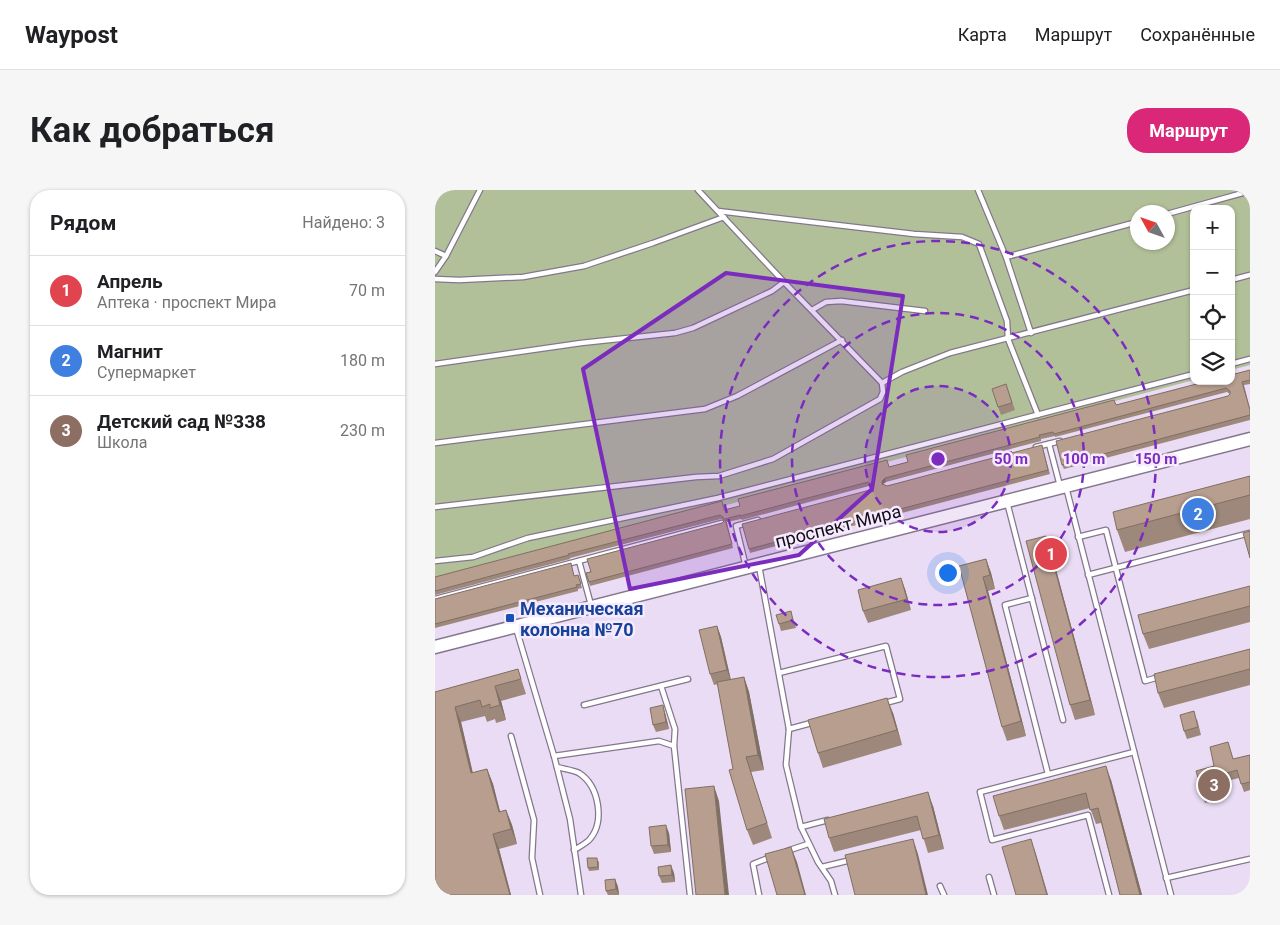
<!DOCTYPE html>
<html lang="ru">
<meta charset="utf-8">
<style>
:root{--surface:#fff;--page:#f6f6f6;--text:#202124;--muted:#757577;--line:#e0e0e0;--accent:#db2777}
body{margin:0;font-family:Roboto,sans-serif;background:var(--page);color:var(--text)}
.controls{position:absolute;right:15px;top:15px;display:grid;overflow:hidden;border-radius:10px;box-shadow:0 1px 4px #0004}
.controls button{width:45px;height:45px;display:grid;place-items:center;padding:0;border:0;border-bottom:1px solid var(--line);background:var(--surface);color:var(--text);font:25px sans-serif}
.compass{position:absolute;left:695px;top:15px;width:45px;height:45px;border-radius:50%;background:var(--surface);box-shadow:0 1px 4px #0004;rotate:310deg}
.you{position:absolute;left:512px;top:382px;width:18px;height:18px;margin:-12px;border:4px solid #fff;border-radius:50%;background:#1a73e8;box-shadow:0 0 0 8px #1a73e833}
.badge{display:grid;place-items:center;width:32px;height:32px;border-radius:50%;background:var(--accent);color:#fff;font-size:16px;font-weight:700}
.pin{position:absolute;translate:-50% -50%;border:2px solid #fff;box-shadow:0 1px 5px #0006}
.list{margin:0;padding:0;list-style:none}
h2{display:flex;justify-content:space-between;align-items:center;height:65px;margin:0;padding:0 20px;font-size:21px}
h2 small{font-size:16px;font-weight:400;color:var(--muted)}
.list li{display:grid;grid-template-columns:32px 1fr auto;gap:15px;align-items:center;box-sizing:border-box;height:70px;padding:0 20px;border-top:1px solid var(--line)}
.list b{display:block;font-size:19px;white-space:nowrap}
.list p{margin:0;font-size:16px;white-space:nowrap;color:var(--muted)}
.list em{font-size:16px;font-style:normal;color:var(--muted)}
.icon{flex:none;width:28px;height:28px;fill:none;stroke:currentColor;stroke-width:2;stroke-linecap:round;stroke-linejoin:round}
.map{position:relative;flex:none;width:815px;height:705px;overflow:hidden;border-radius:20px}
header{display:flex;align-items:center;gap:30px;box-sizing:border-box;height:70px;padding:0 25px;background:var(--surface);border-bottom:1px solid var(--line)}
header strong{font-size:24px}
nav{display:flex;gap:28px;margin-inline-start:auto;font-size:18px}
.intro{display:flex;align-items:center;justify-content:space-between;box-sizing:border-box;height:120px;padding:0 30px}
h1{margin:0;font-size:35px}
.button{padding:12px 22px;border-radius:20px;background:var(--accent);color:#fff;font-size:18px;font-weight:700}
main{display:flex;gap:30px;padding:0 30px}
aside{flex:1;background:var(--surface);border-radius:20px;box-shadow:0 1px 4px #0004}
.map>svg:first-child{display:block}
</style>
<header>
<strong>Waypost</strong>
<nav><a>Карта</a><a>Маршрут</a><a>Сохранённые</a></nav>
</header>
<div class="intro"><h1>Как добраться</h1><a class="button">Маршрут</a></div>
<main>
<aside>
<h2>Рядом<small>Найдено: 3</small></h2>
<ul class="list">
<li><span class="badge" style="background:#e0444e">1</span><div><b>Апрель</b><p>Аптека · проспект Мира</p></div><em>70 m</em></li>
<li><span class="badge" style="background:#3f7fe0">2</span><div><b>Магнит</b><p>Супермаркет</p></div><em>180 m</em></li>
<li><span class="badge" style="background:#8d6e63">3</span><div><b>Детский сад №338</b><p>Школа</p></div><em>230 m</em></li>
</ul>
</aside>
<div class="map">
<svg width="815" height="705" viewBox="0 0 815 705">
<rect width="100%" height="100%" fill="#eadcf4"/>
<path fill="#b2c099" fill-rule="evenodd" d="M0 0H815V175L796 180V19H759V190L0 393ZM702 22H732V52H702Z"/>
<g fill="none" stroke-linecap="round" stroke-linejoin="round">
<defs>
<g id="lane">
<path d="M543 0 571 67 596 143"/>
<path d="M283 21 479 44 527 47 544 54 572 131 573 149 603 225"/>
<path d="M732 24 815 1"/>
<path d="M0 61 11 66"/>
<path d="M571 67 702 32"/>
<path d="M0 82 11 66 45 0"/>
<path d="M0 89 24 90 88 87 149 76 218 53 289 27"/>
<path d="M796 90 815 85"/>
<path d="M377 120 391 112 406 111 490 121"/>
<path d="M0 174 146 153 240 143 258 138 337 101 349 92"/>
<path d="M796 174 815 169"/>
<path d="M447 193 467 182 515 163 759 100"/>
<path d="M0 253 270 219 302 206 407 150"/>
<path d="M614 254 625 296"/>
<path d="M601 257 625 251"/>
<path d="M631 297 736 705"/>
<path d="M572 312 628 530"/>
<path d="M0 317 261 287 284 286 338 269 445 209 448 202 447 193 349 92 263 0"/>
<path d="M643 347 671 340 710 491 724 487"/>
<path d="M0 371 38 367 93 348 283 308 759 184"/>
<path d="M144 371 156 415"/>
<path d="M324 376 354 539 351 575 366 637 383 672 396 691 400 705"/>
<path d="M311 377 301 336 323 330"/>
<path d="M653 385 815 343"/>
<path d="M597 408 570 415 613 584"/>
<path d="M0 409 287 333"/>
<path d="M81 438 119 566 135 629 146 705"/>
<path d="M344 483 451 456 465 509 450 513"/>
<path d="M226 496 240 539 239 556"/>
<path d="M149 515 253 489"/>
<path d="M354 539 380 532"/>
<path d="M76 546 99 630 97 668 105 705"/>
<path d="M119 566 224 551 239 556 255 705"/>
<path d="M122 577C129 579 138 580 144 583 164 596 170 631 155 649 152 653 144 657 139 660"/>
<path d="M366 637 393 630"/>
<path d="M352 661 373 654"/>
<path d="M387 677 416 670"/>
<path d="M554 687 559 705"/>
<path d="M731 688 815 669"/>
<path d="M505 696 509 705"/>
<path d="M324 705 318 674 336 667"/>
<path d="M674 705 653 625 557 650 545 602 699 562"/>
</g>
<path id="secondary" d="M0 457 815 249"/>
</defs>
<use href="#lane" stroke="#84778d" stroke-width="7"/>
<use href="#secondary" stroke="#84778d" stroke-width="15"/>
<use href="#lane" stroke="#fff" stroke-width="4.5"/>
<use href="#secondary" stroke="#fff" stroke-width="12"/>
</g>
<g fill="#9d887b">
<path d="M815 180V194L809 195 815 219V230L629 279 627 275 793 206 795 204 792 202 620 247V246L606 249V251L451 292 448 294 452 296 608 259 615 284 315 363 314 359 435 300 437 298 434 296 307 330 306 329 292 332 298 358 155 396 151 383 287 333 289 331 286 329 135 368V369L0 405V387L290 320 454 277 681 215Z"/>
<path d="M571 194 580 220 566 225 563 217Z"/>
<path d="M815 286V329L690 362 682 340Z"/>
<path d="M611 346 616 361 660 525 640 530 635 515Z"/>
<path d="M551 369 556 383 560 399 553 401 591 546 572 551 567 537 524 376Z"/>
<path d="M137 377 139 386 143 385 147 398 143 399V401L0 438V409Z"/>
<path d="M815 396V432L714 459 708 444Z"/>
<path d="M470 399 476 420 433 433 428 421Z"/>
<path d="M358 429 361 438 346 441 344 434Z"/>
<path d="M282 436 286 447 296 490 309 487 314 502 329 580 316 582 337 648 318 655 312 640 298 579 283 494 279 495 275 484Z"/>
<path d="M815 459V495L729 518 723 503Z"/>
<path d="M83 479 91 504 66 511 71 530 61 533 60 529 52 532 50 526 26 532 38 583 52 579 58 594 65 622 71 620 77 635 82 654 64 659 76 705H0V502Z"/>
<path d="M230 523 234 539 221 542 218 535Z"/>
<path d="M458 523 467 555 388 578 383 563Z"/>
<path d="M762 529 766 545 752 549 749 541Z"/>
<path d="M793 552 798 569 815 565V600L809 602 804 588 784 593 788 608 770 613 768 605 779 576Z"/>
<path d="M676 590 707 705H685L666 633 661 634 655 618 569 640 564 626Z"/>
<path d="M498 616 509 659 493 663 486 640 399 662 394 648Z"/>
<path d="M234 643 236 662 219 664 216 656Z"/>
<path d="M164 671V680L154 681 153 678Z"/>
<path d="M239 683 240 692 227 693 224 686Z"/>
<path d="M180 689 183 697 184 705H173L171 701Z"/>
</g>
<g fill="#806f64">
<path d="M450 288 451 292 448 294H447V291Z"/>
<path d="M611 346 616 361 660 525 655 510Z"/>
<path d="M551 369 556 383 560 399 555 385Z"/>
<path d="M548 387 553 401 591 546 586 531Z"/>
<path d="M466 388 470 399 476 420 472 409Z"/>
<path d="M282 436 286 447 296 491 292 480Z"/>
<path d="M309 487 314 502 329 580 323 565Z"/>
<path d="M60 496 66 511 71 530 65 515Z"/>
<path d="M452 508 458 523 467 555 462 540Z"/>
<path d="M228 515 234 539 231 532Z"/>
<path d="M20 517 26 532 41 598 36 583Z"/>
<path d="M671 576 676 590 707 705H705Z"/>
<path d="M52 579 58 594 69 637 64 622Z"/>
<path d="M279 596 284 611 294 705H290Z"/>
<path d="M493 602 498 616 509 659 504 645Z"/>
<path d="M71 620 77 635 82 654 76 639Z"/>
<path d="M231 635 234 643 236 662 233 655Z"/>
<path d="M58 644 64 659 76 705H75Z"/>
<path d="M478 649 483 664 493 705H491Z"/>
<path d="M596 649 601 664 613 705H612Z"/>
<path d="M356 657 362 672 371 705H370Z"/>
<path d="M236 675 239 683 240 692 237 685Z"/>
<path d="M180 689 183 697 184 705 181 699Z"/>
</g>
<g fill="#b79e8f" stroke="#806f64">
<path d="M815 180V190L807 192 815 220V225L627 275 621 251 793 206 795 204V201L791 198 619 244 618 242 604 245 605 247 450 288 447 291V294L452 296 607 255 613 280 314 359 307 334 435 300 437 298V295L433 292 305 326V325L290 329 297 354 154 392 151 383 156 382 152 369 287 333 289 331V328L285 325 133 364 134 365 0 401V387L287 311 289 320 305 316 303 309 452 270 454 277 473 272 471 265 679 210 681 215 773 191H796V185Z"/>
<path d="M571 194 577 213 563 217 557 199Z"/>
<path d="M815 286V305L682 340 678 322Z"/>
<path d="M815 341V368L808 343Z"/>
<path d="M611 346 655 510 635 515 591 351Z"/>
<path d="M551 369 555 385 548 387 586 531 567 537 524 376Z"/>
<path d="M136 373 139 386 143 385 146 394 141 395 142 397 0 434V409Z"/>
<path d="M466 388 472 409 428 421 423 400Z"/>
<path d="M815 396V416L708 444 703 425Z"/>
<path d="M356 421 358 430 344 434 341 425Z"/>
<path d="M282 436 292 480 275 484 264 440Z"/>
<path d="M815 459V479L723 503 719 484Z"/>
<path d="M83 479 86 489 60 496 65 515 55 518V514L47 517 45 510 20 517 36 583 52 579 64 622 71 620 76 639 58 644 75 705H0V502Z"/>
<path d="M309 487 323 565 311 567 332 633 312 640 294 580 298 579 282 492Z"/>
<path d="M452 508 462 540 383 563 373 530Z"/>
<path d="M228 515 231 532 218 535 215 518Z"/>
<path d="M759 521 763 537 749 541 745 525Z"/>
<path d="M793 552 798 569 815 565V592L806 594 802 580 782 586 785 601 768 605 761 581 779 576 775 557Z"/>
<path d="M671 576 705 705H685L663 618 655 620 651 603 564 626 558 606Z"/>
<path d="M279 596 290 705H261L250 599Z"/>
<path d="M493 602 504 645 488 649 482 626 394 648 389 629Z"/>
<path d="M231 635 233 655 216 656 214 637Z"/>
<path d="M478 649 491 705H420L410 665Z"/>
<path d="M596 649 612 705H581L567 657Z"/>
<path d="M356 657 370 705H342L330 664Z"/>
<path d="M152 668H162L163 677 153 678Z"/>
<path d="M236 675 237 685 224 686 223 677Z"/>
<path d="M180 689 181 699 171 701 170 690Z"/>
</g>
<path fill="#7b2cbf" fill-opacity="0.2" stroke="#7b2cbf" stroke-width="4" stroke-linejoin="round" d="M291 83 468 106 437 299 364 365 195 399 148 179Z"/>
<circle cx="503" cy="269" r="73" fill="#7b2cbf" fill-opacity=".12"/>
<g fill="none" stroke="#7b2cbf" stroke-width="2.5" stroke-dasharray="9 6">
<circle cx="503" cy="269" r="73"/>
<circle cx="503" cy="269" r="146"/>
<circle cx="503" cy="269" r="218"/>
</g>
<rect fill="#1a4fb4" stroke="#f6eafe" stroke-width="2" x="70" y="423" width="10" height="10" rx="2.5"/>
<g text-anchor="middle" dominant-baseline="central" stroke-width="5" stroke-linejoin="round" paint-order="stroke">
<g font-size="18" fill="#120e16" stroke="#f6eafe">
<text transform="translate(403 336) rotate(-14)">проспект Мира</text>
</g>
<g font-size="18" font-weight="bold" fill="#164399" stroke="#f6eafe" text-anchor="start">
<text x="85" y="418">Механическая<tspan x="85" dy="21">колонна №70</tspan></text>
</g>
</g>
<circle cx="503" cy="269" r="8" fill="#7b2cbf" stroke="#f6eafe" stroke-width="2.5"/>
<g font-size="15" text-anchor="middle" font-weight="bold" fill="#7b2cbf" stroke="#f6eafe" stroke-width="5" stroke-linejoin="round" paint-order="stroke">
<text x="576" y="274">50 m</text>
<text x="649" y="274">100 m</text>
<text x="721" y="274">150 m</text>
</g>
</svg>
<div class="controls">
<button>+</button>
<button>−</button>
<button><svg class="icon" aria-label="locate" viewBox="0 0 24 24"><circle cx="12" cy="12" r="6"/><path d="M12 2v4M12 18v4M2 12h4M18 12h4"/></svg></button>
<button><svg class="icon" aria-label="layers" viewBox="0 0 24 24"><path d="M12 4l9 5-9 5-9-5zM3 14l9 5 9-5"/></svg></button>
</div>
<svg class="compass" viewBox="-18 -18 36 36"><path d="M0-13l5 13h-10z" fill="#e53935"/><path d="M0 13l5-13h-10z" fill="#757577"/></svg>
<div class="you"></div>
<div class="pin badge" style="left:616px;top:364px;background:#e0444e">1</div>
<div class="pin badge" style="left:763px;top:324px;background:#3f7fe0">2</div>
<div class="pin badge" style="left:779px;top:595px;background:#8d6e63">3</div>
</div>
</main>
